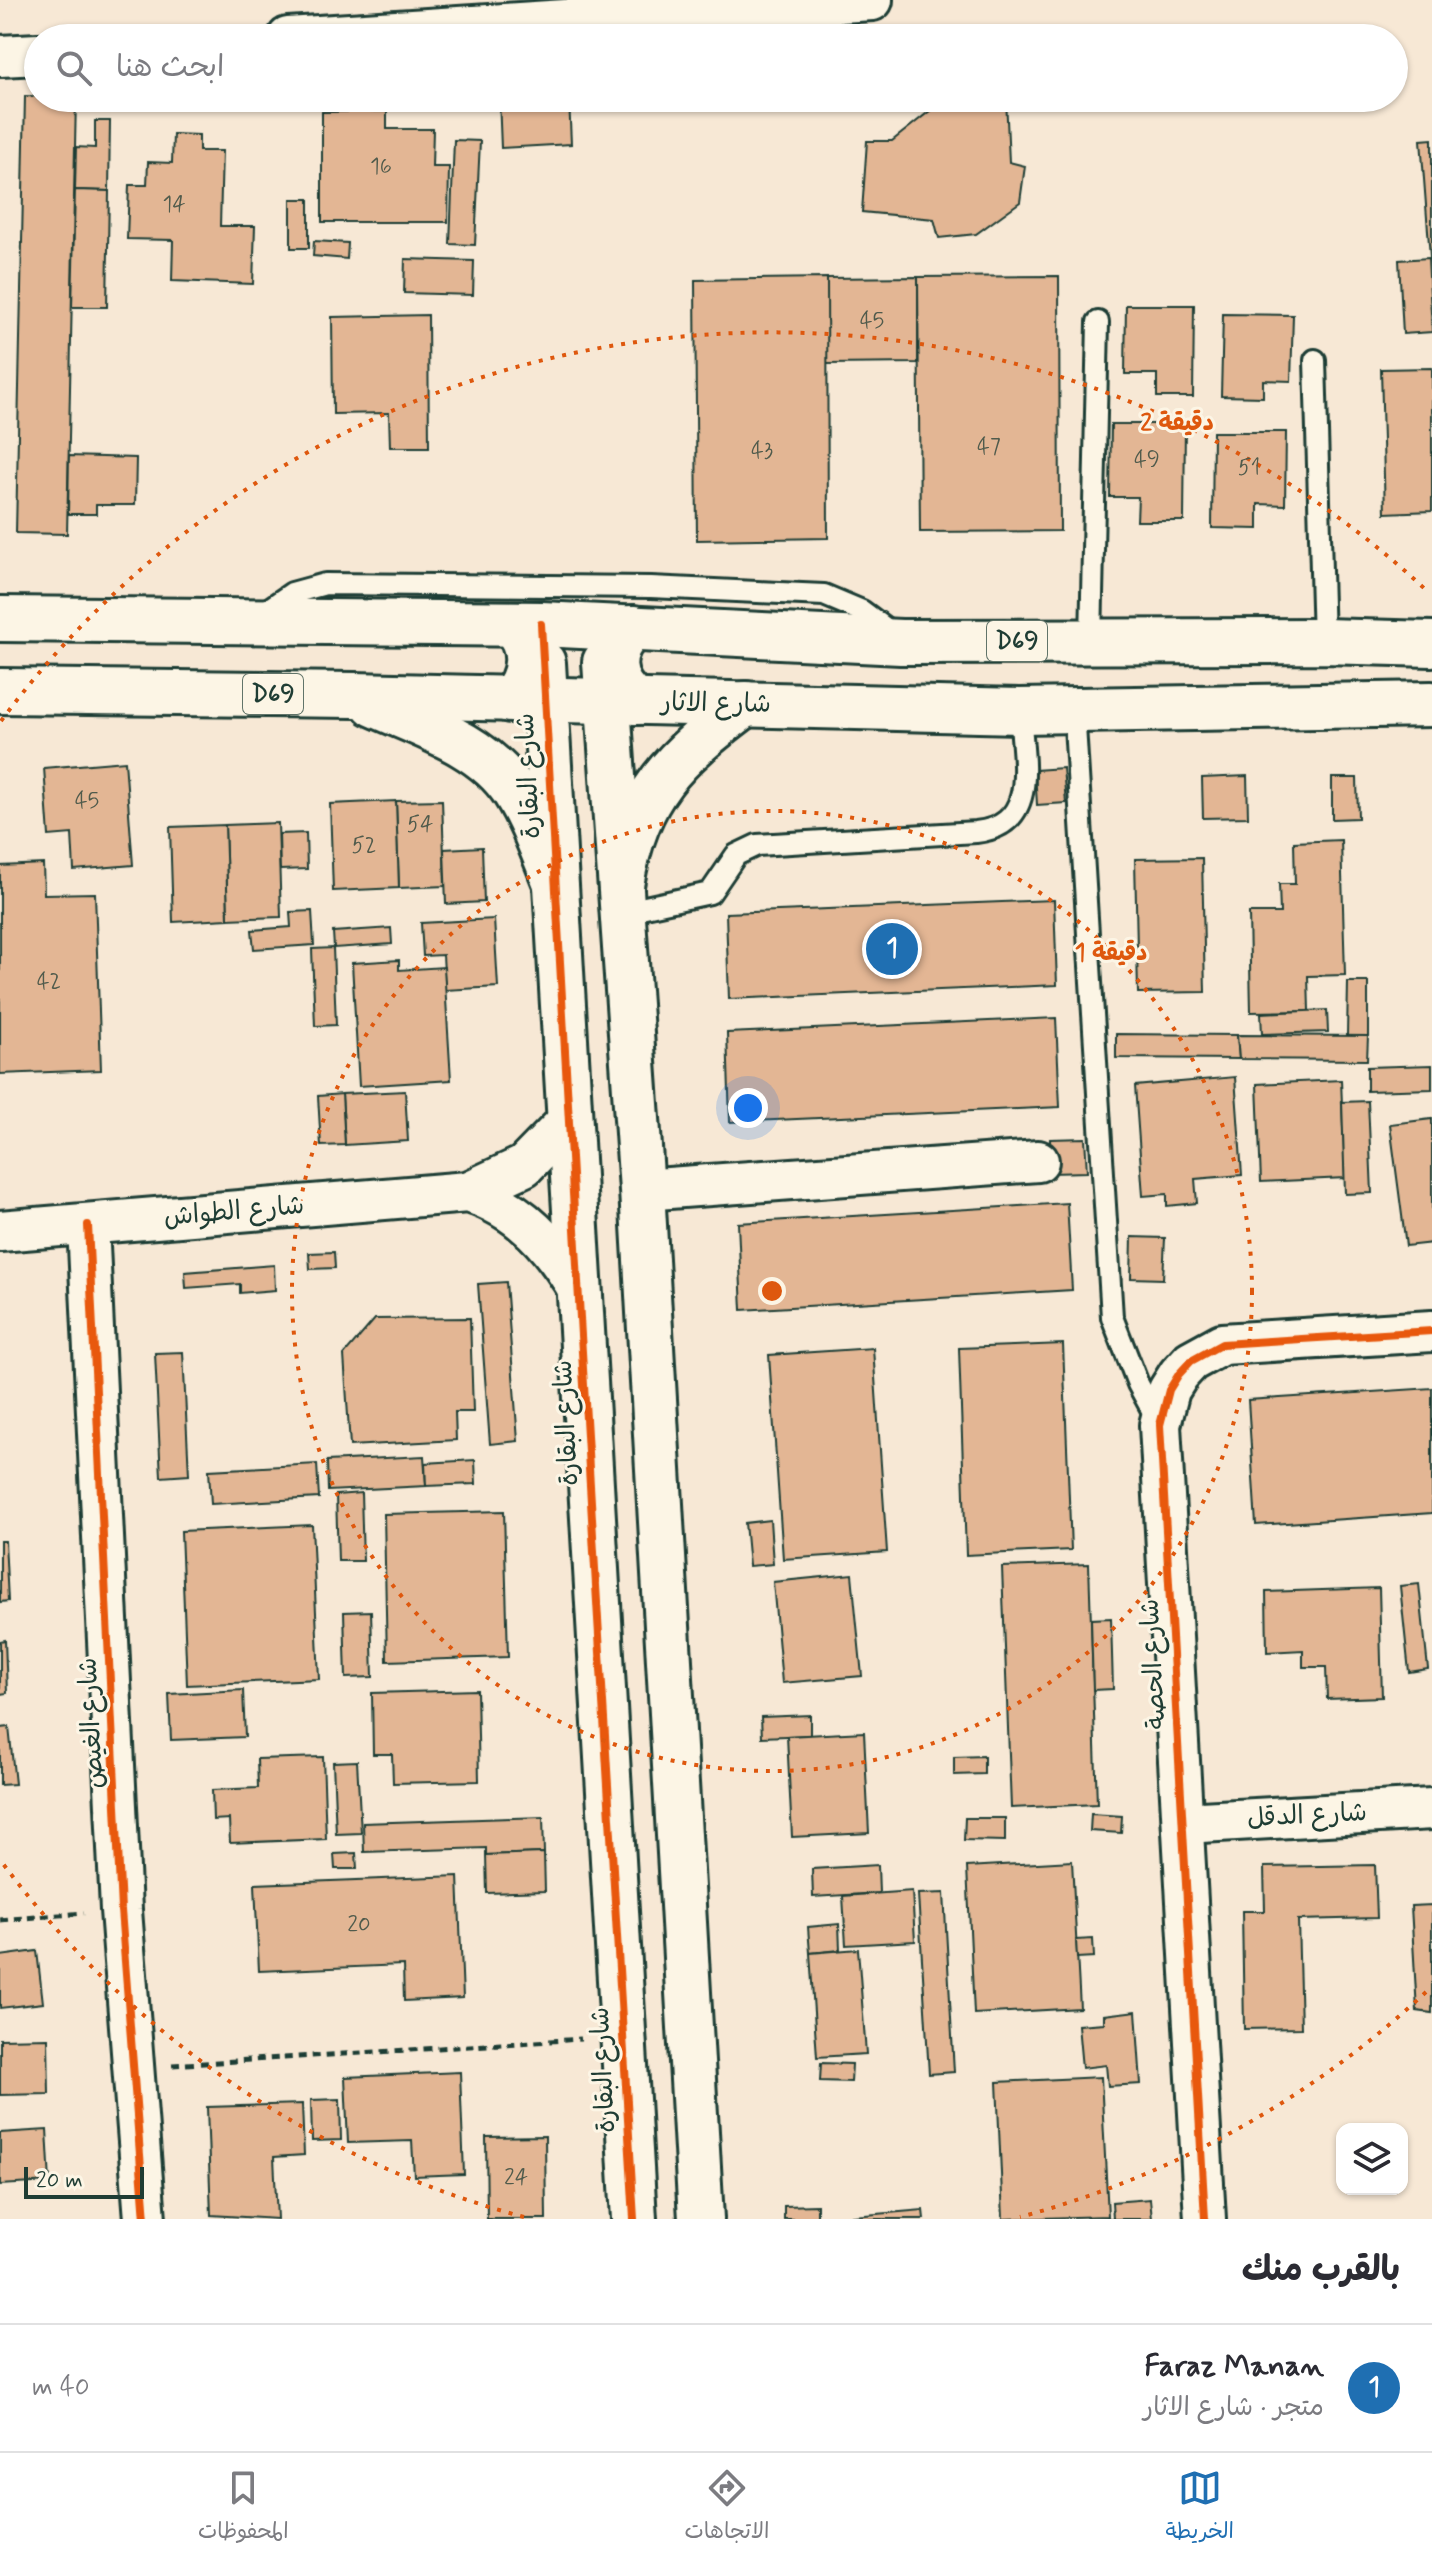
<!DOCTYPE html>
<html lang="ar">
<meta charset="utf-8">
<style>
:root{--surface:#fff;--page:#f2f2f3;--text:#2b2b33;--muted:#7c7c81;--line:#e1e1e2;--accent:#1f6fb2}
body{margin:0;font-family:Mynerve,"Playpen Sans Arabic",sans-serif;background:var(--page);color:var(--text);direction:rtl}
.controls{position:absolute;right:24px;bottom:24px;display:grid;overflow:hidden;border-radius:16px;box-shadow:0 2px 6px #0004}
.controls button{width:72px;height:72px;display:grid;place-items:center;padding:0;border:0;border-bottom:2px solid var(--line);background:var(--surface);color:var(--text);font:40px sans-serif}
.scale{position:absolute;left:24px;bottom:20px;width:120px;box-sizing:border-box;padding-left:8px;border:4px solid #1f3d34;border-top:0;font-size:22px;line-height:28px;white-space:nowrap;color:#1f3d34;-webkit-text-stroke:6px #fcf5e5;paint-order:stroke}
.you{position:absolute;left:748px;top:1108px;width:28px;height:28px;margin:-20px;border:6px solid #fff;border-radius:50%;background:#1a73e8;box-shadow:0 0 0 12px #1a73e833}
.badge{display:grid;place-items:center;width:52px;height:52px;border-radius:50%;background:var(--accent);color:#fff;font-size:26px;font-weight:700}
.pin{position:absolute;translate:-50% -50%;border:4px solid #fff;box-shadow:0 2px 8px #0006}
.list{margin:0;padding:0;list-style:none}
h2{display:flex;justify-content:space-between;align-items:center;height:104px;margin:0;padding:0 32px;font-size:34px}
h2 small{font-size:26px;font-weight:400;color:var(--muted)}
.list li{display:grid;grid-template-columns:52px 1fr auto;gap:24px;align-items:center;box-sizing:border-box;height:128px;padding:0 32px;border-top:2px solid var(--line)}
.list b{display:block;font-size:30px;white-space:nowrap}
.list p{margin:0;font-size:26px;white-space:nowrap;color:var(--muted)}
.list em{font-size:26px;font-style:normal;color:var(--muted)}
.icon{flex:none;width:44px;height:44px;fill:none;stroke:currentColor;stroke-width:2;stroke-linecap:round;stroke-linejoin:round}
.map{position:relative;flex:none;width:1432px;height:2219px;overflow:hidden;direction:ltr}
.search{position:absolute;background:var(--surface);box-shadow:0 2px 6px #0004;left:24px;right:24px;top:24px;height:88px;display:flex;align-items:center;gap:20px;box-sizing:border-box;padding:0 28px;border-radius:44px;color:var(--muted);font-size:30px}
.sheet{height:232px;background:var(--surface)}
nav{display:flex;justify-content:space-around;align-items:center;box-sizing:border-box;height:112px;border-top:2px solid var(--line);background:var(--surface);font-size:22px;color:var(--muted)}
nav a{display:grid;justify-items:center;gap:4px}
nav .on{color:var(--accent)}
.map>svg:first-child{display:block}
</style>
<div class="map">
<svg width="1432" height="2219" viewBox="0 0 1432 2219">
<rect width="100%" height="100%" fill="#f7e8d5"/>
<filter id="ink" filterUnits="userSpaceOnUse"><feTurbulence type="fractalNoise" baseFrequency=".0125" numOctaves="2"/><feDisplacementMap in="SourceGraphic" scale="16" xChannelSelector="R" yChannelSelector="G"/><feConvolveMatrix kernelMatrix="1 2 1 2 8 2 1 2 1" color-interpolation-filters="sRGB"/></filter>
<g filter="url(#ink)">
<g fill="#e3b694" stroke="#1f3d34" stroke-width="2">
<path d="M25 96 76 98 67 534 16 533Z"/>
<path d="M499 98H569L571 144 501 148Z"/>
<path d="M935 98H1006L1009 162 1025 166 1020 202 976 234 939 238 934 219 862 212 867 141H892L936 106Z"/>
<path d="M387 111V129H433L432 167H449L448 222H322V112Z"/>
<path d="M95 121H110L109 191 75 190 76 147 95 148Z"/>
<path d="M173 134 199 135V151H222L220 226H255L253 284 172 281 173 240 127 239 129 185H147L148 162 172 163Z"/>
<path d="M1432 139V270H1431L1421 140Z"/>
<path d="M454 140 480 141 475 245 450 244Z"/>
<path d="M75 190 109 191 107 307H72Z"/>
<rect x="291" y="199" width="18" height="49"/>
<path d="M314 241 348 243 347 259 313 256Z"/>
<path d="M1428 258 1432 332 1403 334 1399 260Z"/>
<path d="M405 259 474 261 473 295 404 293Z"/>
<path d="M1059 276 1060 531 920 532 918 277Z"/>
<path d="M918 277V363L827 364V278Z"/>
<path d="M827 278 828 538 697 540 695 280Z"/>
<path d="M1126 305H1194L1193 397H1157V374H1125Z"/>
<path d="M1223 314 1293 315 1291 381 1263 380V397L1221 396Z"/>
<path d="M428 315 429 447H390L389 413 333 414 332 317Z"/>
<path d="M1432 368V511L1385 513 1381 369Z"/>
<path d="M1111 424H1185L1184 521H1137L1138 497H1110Z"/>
<path d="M1213 432H1286L1285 505 1258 504V529L1212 528Z"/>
<path d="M69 456 136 458 135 505H96V514H68Z"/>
<path d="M125 761 133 865 74 870 72 834 49 836 44 768Z"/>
<path d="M1063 768 1066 803 1037 805 1035 770Z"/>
<path d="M1247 776 1248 817 1203 818 1202 778Z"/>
<path d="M1332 778H1357L1358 818 1332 819Z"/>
<path d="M442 800 445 886 399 888 396 801Z"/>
<path d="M396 801 399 888 333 891 330 804Z"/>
<path d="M278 823 281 917 228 919 225 825Z"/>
<path d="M225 825 228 919 173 922 170 827Z"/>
<path d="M306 833 307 869 280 870 279 834Z"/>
<path d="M1341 840 1345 975 1308 976 1309 1011 1251 1012 1249 913H1280L1279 884H1295L1294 842Z"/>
<path d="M482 847 484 902 446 904 444 849Z"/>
<path d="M1202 858 1205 992 1138 993 1135 859Z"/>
<path d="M43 864 44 894 95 893 101 1070 0 1074V866Z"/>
<path d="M1054 900 1057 985 729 999 726 913Z"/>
<path d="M312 911 314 945 254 949 252 930 291 927 290 912Z"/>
<path d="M494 919 498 987 445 990 443 955 423 956 421 923Z"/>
<path d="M391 928 392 944 334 948 333 932Z"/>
<path d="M333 948 336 1025 315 1026 312 949Z"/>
<path d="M399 960V970L444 967 451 1080 359 1086 352 963Z"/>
<path d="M1348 982H1368V1036H1347Z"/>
<path d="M1327 1010 1328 1032 1262 1034 1261 1013Z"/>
<path d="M1056 1018 1060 1107 730 1122 727 1033Z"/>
<path d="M1116 1034 1237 1035 1239 1059 1116 1058Z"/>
<path d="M1237 1035 1368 1036 1367 1060 1239 1059Z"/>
<path d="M1432 1065V1089L1367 1091V1067Z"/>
<path d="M1235 1077 1242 1175 1195 1179 1197 1203 1167 1206V1194L1143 1196 1135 1086Z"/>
<path d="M1341 1080 1345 1178 1261 1182 1257 1084Z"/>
<path d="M405 1091 408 1141 345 1145 342 1094Z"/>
<path d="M342 1094 345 1145 321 1146 318 1096Z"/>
<path d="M1368 1101 1372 1193 1345 1194 1342 1102Z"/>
<path d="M1432 1119V1243L1406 1246 1390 1124Z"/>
<path d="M1085 1138 1087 1172 1051 1173 1050 1139Z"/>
<path d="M1067 1203 1072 1290 742 1310 738 1223Z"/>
<path d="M1132 1237 1165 1238 1163 1279 1131 1278Z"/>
<path d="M334 1252 335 1268 310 1269 309 1253Z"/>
<path d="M274 1265 275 1290 240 1293V1284L186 1288 185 1272Z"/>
<path d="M506 1282 518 1441 490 1444 478 1284Z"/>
<path d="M470 1318 473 1412H455L456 1440 350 1446 344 1355 375 1319Z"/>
<path d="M1063 1344 1071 1550 966 1555 959 1348Z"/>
<path d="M873 1348 887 1552 783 1559 769 1355Z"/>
<path d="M183 1352 189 1475 161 1477 155 1353Z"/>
<path d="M1432 1388V1513L1256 1525 1248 1400Z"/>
<path d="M424 1456 426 1486 328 1491 327 1461Z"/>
<path d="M475 1460 476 1484 426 1486 425 1463Z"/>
<path d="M317 1464 319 1498 211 1504 209 1470Z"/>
<path d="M361 1493 363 1561H338L336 1495Z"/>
<path d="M504 1511 508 1657 387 1661 384 1514Z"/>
<path d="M770 1520 773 1564 749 1566 745 1523Z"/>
<path d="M312 1525 319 1679 187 1685 181 1531Z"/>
<path d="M0 1541H5L8 1601 0 1602Z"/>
<path d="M1089 1564 1097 1804 1011 1808 1002 1567Z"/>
<path d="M852 1574 862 1676 782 1683 773 1582Z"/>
<path d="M1419 1584 1428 1669 1409 1672 1400 1586Z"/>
<path d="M1379 1588 1382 1697 1327 1699 1326 1667H1303V1650L1267 1652 1266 1592Z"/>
<path d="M371 1611 373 1677 346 1678 344 1612Z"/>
<path d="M1111 1618 1113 1689 1093 1690 1091 1619Z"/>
<path d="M5 1640 7 1693 0 1694V1641Z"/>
<path d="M243 1690 245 1737 171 1740 169 1694Z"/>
<path d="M477 1690 479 1781 393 1783 392 1754H373L372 1693Z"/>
<path d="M810 1715V1735L762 1737 761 1717Z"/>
<path d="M9 1727 15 1784 0 1785V1728Z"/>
<path d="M864 1732 869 1833 792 1837 787 1736Z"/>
<path d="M984 1756V1774L954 1775V1757Z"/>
<path d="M323 1757 326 1839 230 1843 229 1819 213 1820 212 1790 258 1788 257 1759Z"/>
<path d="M357 1761 361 1833 336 1834 333 1762Z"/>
<path d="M1091 1814 1122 1816 1121 1833 1090 1831Z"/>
<path d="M543 1817 544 1853 486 1855V1848L364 1852 363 1823Z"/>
<path d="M965 1818H1005V1841L964 1840Z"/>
<path d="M356 1853 357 1869H335L334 1854Z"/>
<path d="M544 1853 545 1891 487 1893 486 1855Z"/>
<path d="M1072 1861 1080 2008 974 2014 967 1867Z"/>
<path d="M878 1865 879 1893 813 1897 812 1869Z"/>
<path d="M1375 1865 1377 1918 1298 1920 1301 2028 1244 2029 1242 1911H1265L1264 1867Z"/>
<path d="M458 1876 463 1998 404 2001 403 1965 259 1971 255 1884Z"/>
<path d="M912 1891 915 1941 846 1945 843 1896Z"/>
<path d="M944 1893 954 2072 929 2074 918 1894Z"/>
<path d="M1432 1905V2013L1417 2011 1411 1906Z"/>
<path d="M839 1924 840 1950 810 1953 808 1927Z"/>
<path d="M1093 1939 1094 1957 1077 1958 1076 1940Z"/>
<path d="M858 1949 866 2054 817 2057 810 1953Z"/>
<path d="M37 1951 43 2003 0 2008V1956Z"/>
<path d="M1136 2011 1141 2084 1108 2086 1106 2065 1082 2068 1078 2025 1104 2023V2015Z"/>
<path d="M48 2038 49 2094 0 2095V2039Z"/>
<path d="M821 2063 852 2064 851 2082 820 2081Z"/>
<path d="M460 2072 464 2174 414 2176 412 2141 348 2143 345 2077Z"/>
<path d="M1101 2077 1108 2216 1003 2219 997 2082Z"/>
<path d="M340 2099 341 2140 312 2141 311 2100Z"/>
<path d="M302 2104 304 2155 274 2157 277 2219 211 2215 207 2107Z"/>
<path d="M47 2130 50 2182 0 2185V2133Z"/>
<path d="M545 2136 546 2219H487L486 2137Z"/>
<path d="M1150 2199 1152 2219H1096L1113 2218 1112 2202Z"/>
<path d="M817 2205V2219H784V2206Z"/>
<path d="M923 2210 924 2219H842V2217Z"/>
</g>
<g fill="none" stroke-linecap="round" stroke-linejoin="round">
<defs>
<g id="lane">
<path d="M1315 360 1323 641"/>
<path d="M260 615 292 593 325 584 651 587 824 595 862 611 893 634"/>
<path d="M1091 641 1098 322"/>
<path d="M1074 710 1112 1317 1138 1384 1158 1421"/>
<path d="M622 912 710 893 736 855 757 845 976 832C1041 825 1022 758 1020 711"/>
</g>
<g id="street">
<path d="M288 38 872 0"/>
<path d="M0 56 38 54"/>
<path d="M642 1190 1038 1161"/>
<path d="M468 1192C521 1208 553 1246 580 1292"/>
<path d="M88 1225 121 1910 145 2219"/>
<path d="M0 1231 468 1192 524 1166 566 1123"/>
<path d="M1183 1823 1432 1809"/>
<path d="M1205 2219 1160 1425 1169 1390 1179 1374 1191 1361 1222 1344 1432 1331"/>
</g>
<g id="secondary">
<path d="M605 662 642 1190 701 2219"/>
<path d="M543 663C571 1181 602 1700 634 2219"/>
</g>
<g id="primary">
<path d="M0 619 541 624 901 642 1323 641 1432 644"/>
<path d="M633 628C607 650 608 682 636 702"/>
<path d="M0 691 354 695 1020 711 1432 704"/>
<path d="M510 700C531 677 534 646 512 624"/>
<path d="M374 704C423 726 483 744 514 791 532 819 543 851 555 881"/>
<path d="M621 885C636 793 674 758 746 704"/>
</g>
</defs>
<use href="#lane" stroke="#1f3d34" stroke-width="26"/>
<use href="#street" stroke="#1f3d34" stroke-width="46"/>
<use href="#secondary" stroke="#1f3d34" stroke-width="50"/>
<use href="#primary" stroke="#1f3d34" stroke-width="50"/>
<g stroke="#1f3d34" stroke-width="5" stroke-dasharray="8 6" stroke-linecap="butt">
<path d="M0 1920 84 1913"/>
<path d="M172 2065 581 2039"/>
</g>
<use href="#lane" stroke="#fcf5e5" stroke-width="20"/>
<use href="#street" stroke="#fcf5e5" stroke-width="40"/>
<use href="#secondary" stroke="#fcf5e5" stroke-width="44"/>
<use href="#primary" stroke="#fcf5e5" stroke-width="44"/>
<defs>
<g id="cycleway">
<path d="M541 624C570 1156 601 1687 634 2219"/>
<path d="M88 1225 121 1910 145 2219"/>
<path d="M1205 2219 1160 1425 1169 1390 1179 1374 1191 1361 1222 1344 1432 1331"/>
</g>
</defs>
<use href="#cycleway" stroke="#fcf5e5" stroke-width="13"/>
<use href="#cycleway" stroke="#e8590c" stroke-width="8"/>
</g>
</g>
<g fill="none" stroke="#de580e" stroke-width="4" stroke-dasharray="4 8">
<circle cx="772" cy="1291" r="480"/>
<path d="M1426 1992A959 959 0 0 1 1020 2217M524 2217A959 959 0 0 1 1 1861M1 721A959 959 0 0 1 1426 590"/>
</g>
<g text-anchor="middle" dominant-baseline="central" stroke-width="6" stroke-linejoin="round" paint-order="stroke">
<g font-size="22" fill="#505b4c">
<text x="381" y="167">16</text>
<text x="174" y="205">14</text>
<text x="872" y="321">45</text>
<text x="989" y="447">47</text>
<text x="762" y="451">43</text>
<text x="1147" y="460">49</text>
<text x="1249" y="468">51</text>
<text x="87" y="801">45</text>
<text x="420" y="825">54</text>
<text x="364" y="846">52</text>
<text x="49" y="982">42</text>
<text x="359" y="1925">20</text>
<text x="516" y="2178">24</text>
</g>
<g fill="#fcf5e5" stroke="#617469" stroke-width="2">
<rect x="987" y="621" width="60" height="40" rx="6"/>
<rect x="243" y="674" width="60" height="40" rx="6"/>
</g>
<g font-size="24" font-weight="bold" fill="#1f3d34">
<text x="1017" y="641">D69</text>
<text x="273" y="694">D69</text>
</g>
<g font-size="26" fill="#1f3d34" stroke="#fcf5e5">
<text transform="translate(716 704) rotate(1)">شارع الاثار</text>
<text transform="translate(529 776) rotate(-93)">شارع البقارة</text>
<text transform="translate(234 1212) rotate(-5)">شارع الطواش</text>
<text transform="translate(567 1423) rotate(-93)">شارع البقارة</text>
<text transform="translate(1154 1664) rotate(-93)">شارع الحصة</text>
<text transform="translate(92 1723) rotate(-93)">شارع الغيص</text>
<text transform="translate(1307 1816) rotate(-3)">شارع الدقل</text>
<text transform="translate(604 2070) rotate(-93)">شارع البقارة</text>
</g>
</g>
<circle cx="772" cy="1291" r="12" fill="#de580e" stroke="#fcf5e5" stroke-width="4"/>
<g font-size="24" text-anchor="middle" font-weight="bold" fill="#de580e" stroke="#fcf5e5" stroke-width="6" stroke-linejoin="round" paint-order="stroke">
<text x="1177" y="430">2 دقيقة</text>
<text x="1111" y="960">1 دقيقة</text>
</g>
</svg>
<div class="controls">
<button><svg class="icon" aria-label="layers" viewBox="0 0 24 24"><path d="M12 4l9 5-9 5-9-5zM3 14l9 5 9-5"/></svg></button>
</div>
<div class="scale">20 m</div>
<div class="you"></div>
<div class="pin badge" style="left:892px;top:949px">1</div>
<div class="search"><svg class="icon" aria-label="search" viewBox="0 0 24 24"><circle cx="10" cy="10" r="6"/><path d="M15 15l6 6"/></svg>ابحث هنا</div>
</div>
<section class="sheet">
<h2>بالقرب منك<small></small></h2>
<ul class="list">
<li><span class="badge">1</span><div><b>Faraz Manan</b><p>متجر · شارع الاثار</p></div><em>40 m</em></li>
</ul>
</section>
<nav>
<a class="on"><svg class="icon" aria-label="map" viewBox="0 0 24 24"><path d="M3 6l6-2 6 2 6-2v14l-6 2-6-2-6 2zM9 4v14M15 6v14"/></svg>الخريطة</a>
<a><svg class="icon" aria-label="directions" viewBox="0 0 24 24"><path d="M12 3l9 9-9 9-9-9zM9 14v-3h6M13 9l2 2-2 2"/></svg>الاتجاهات</a>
<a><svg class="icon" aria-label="saved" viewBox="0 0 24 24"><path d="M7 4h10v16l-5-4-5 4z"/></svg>المحفوظات</a>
</nav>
